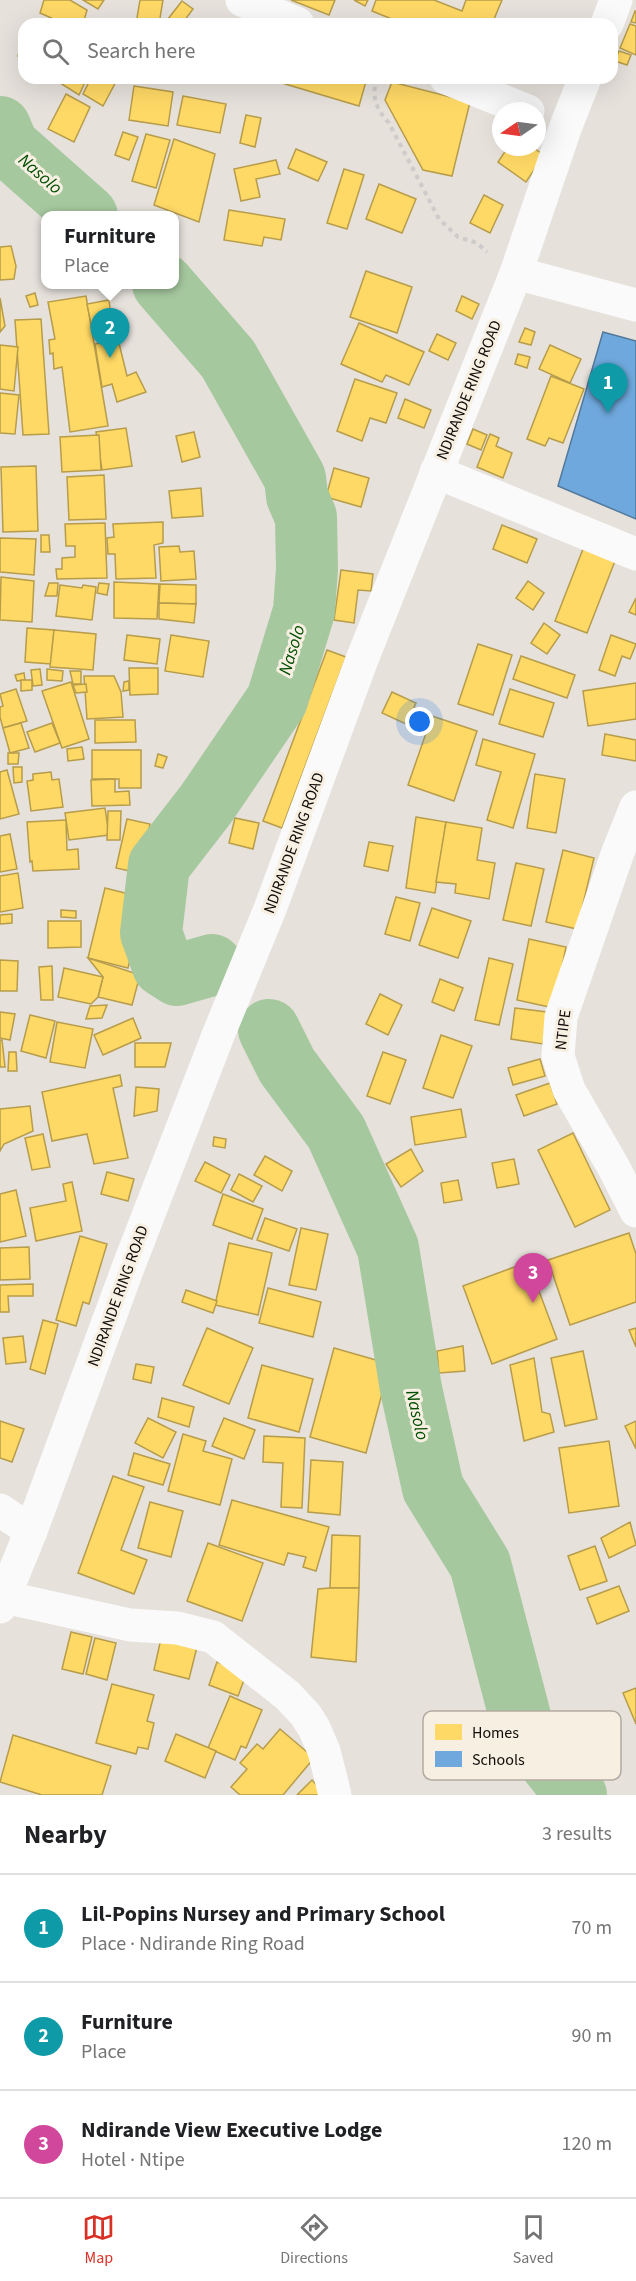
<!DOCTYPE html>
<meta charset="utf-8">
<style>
:root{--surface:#fff;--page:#f2f2f2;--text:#202124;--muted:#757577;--line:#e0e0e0;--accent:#d93025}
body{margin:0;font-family:"Source Sans 3",sans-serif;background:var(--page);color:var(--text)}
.compass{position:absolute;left:492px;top:102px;width:54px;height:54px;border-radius:50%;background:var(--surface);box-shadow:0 6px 24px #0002;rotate:257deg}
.you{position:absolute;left:420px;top:722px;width:21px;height:21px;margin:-15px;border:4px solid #fff;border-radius:50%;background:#1a73e8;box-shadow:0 0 0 9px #1a73e833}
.badge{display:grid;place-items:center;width:39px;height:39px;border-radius:50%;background:var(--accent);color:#fff;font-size:20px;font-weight:700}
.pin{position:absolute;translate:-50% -50px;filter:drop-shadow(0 2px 3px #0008)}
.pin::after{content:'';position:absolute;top:32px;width:21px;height:18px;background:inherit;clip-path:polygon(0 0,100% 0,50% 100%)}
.popup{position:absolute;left:41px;top:211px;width:138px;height:78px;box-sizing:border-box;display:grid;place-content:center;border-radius:12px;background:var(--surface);filter:drop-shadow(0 2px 4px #0005);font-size:20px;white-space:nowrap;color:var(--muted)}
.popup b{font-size:22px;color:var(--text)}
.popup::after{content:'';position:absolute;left:50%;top:100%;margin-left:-12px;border:12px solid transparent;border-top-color:var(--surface)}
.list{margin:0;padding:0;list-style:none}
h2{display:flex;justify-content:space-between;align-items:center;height:78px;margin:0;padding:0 24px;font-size:26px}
h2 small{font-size:20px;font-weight:400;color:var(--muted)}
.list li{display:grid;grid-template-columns:39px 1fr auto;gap:18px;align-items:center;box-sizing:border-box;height:108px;padding:0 24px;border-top:2px solid var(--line)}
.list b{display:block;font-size:22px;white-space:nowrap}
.list p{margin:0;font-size:20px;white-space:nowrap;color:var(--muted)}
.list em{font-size:20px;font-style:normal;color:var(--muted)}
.icon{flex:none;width:33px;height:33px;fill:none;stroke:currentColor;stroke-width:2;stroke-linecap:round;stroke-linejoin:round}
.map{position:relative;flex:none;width:636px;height:1795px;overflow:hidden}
.search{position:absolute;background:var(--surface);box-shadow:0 6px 24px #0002;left:18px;right:18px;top:18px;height:66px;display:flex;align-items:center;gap:15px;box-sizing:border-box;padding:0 21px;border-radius:18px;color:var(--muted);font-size:22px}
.sheet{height:402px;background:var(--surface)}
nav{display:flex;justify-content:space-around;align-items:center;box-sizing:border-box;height:84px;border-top:2px solid var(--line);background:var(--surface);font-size:16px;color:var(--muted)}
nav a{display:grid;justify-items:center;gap:3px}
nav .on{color:var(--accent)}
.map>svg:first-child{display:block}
</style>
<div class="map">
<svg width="636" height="1795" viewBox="0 0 636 1795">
<rect width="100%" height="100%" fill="#e6e1db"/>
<g fill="#ffd966" stroke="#b79c4a" stroke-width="1.5">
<path d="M44 0H70L87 10 83 24H65L40 13Z"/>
<path d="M83 0H104L98 9Z"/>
<path d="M140 0H163L159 24H136Z"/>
<path d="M291 0H335L329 15Z"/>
<path d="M354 0H368L365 6Z"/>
<path d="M376 0H434L462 11 466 0H502L492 24H404L372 11Z"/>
<path d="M182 1 193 9 182 24H174L168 19Z"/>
<path d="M635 11H636V23L631 22Z"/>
<path d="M630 24 636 26V55L620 48Z"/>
<path d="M24 36V59L18 56Z"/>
<path d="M619 51 631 55 627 65 615 61Z"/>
<path d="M59 78H87L79 95 57 81Z"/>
<path d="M91 78H118L103 106 83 94Z"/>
<path d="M265 78H367L359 106Z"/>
<path d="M392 82 470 102 452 176 423 170 385 100Z"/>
<path d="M134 86 173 92 168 126 129 120Z"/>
<path d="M66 94 90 107 74 142 48 129Z"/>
<path d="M183 96 226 104 220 133 177 125Z"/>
<path d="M246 115 261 118 255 147 240 143Z"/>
<path d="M123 132 138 137 129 160 115 155Z"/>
<path d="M146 134 170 140 156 188 132 181Z"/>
<path d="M174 139 215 154 199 222 154 205Z"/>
<path d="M508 147H536L535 149 544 155 526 182 498 162Z"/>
<path d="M296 149 327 162 318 181 288 168Z"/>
<path d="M276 160 280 174 256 179 260 197 241 201 234 169Z"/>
<path d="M344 169 364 175 347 229 327 223Z"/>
<path d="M379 184 416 199 402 233 366 219Z"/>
<path d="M484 195 503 205 490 233 470 223Z"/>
<path d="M229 210 285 219 281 240 264 237 262 246 224 240Z"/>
<path d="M11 246 16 266 14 279 0 280V247Z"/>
<path d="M366 271 412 287 397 333 350 317Z"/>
<path d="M35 293 38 305 30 307 26 296Z"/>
<path d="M86 296 108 426 70 432 62 367 54 369 53 353 50 354 49 340 55 339 48 302Z"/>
<path d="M462 296 479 304 472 319 456 311Z"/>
<path d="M0 298 5 326 0 332Z"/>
<path d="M109 300 113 331 93 334 87 304Z"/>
<path d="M41 319 49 434 23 435 15 320Z"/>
<path d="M359 323 424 352 409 385 386 375 382 382 341 364Z"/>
<path d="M525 328 535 332 531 345 519 342Z"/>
<path d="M437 334 456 343 448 360 429 351Z"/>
<path d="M118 339 127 376 136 372 146 392 117 402 112 384 102 387 95 344Z"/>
<path d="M0 345 18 347 14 391 0 389Z"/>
<path d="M550 345 581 359 570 383 539 369Z"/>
<path d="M518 354 530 357 527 368 515 364Z"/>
<path d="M551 376 584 389 563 443 549 438 545 446 527 439Z"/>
<path d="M355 379 397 393 386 423 370 418 362 441 337 431Z"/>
<path d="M0 393 19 395 15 434 0 433Z"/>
<path d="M405 399 431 410 424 428 398 418Z"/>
<path d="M625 411 636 412V462L618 460Z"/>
<path d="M126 428 132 466 102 470 96 432Z"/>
<path d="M473 429 487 435 481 450 467 444Z"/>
<path d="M194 432 200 457 182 462 176 436Z"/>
<path d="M490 434 499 438 496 446 512 453 503 478 477 467Z"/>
<path d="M99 435 101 470 62 472 60 437Z"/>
<path d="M36 466 38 531 3 532 1 467Z"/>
<path d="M334 468 369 478 361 507 326 497Z"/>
<path d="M104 475 106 519 69 520 67 477Z"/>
<path d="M201 488 203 516 172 518 169 491Z"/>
<path d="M163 522V543L154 545 156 578 116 579 115 554H108L107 538 114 537 113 524Z"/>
<path d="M105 523 107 578 57 579 56 569H62V558L75 557V546H66L65 524Z"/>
<path d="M502 525 537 539 527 563 493 549Z"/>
<path d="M41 535H49L50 552H41Z"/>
<path d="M0 538 36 539 34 575 0 572Z"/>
<path d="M179 546 180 552 194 551 196 579 161 581 159 547Z"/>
<path d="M583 549 615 561 587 633 555 621Z"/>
<path d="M341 570 373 574 371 591 358 590 354 623 334 620Z"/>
<path d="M1 577 34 581 32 622 0 620Z"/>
<path d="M528 581 544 593 533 610 516 598Z"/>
<path d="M114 582 159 584 157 619 114 618Z"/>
<path d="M49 583H58L57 596H45Z"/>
<path d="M99 583 109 584 107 595 97 593Z"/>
<path d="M160 584 196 585V604L159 603Z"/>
<path d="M60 585 82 588 83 585 96 587 92 620 56 616Z"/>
<path d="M636 598V615L629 612Z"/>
<path d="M159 603 196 604 194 623 159 619Z"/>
<path d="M544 623 560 635 547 654 531 643Z"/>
<path d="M27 628 54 630 51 664 25 662Z"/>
<path d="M54 630 96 634 93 670 50 667Z"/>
<path d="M127 635 160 639 157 664 124 660Z"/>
<path d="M171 635 209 641 203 677 165 671Z"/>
<path d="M611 635 636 644 630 659 622 656 615 676 599 670Z"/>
<path d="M478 644 512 655 493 715 458 704Z"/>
<path d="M327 650 346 657 282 828 263 821Z"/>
<path d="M521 656 575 675 567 698 513 679Z"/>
<path d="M129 668H158V694L130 695Z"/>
<path d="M40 669 42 685 33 686 31 670Z"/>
<path d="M47 669 63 671 62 681 47 680Z"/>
<path d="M70 671H81V684H73Z"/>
<path d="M24 673 25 680 17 681 15 675Z"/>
<path d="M84 676H114L121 692 123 717 87 719Z"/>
<path d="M21 680H32V690L21 691Z"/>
<path d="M129 681V690L123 691 124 682Z"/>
<path d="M71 682 89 739 62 748 42 691Z"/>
<path d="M636 683V719L588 726 583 691Z"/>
<path d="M86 684 87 692 76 693 73 685Z"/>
<path d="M16 689 27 721 3 728 0 717V707L3 706 0 694Z"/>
<path d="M510 689 554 703 543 737 499 724Z"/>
<path d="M392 692 416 703 414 707 428 713 423 725 409 718 406 724 382 713Z"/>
<path d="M432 716 477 731 454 801 408 785Z"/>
<path d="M95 720H135L136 742 95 743Z"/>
<path d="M21 723 29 748 10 753 3 728Z"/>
<path d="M52 723 60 743 35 752 27 732Z"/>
<path d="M605 734 636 740V761L602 755Z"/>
<path d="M483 739 535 754 513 828 487 820 501 772 476 765Z"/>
<path d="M82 747 84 759 68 761 67 749Z"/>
<path d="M92 750H141V788H119V779H92Z"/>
<path d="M8 753H19L18 764H8Z"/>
<path d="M158 754 167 757 163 768 155 766Z"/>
<path d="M13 767H22V782L14 783Z"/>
<path d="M7 770 19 814 0 819V772Z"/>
<path d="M51 772 52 780 59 779 63 807 31 811 27 781 33 780V774Z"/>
<path d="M535 774 565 779 556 833 527 828Z"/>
<path d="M115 779V792L129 791 130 805 92 806 91 780Z"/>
<path d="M105 808 109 835 69 840 65 813Z"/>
<path d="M108 811H121L120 840H107Z"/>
<path d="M416 817 446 822 435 893 406 888Z"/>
<path d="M235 818 259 823 253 849 229 843Z"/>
<path d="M127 819 150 824 139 873 116 868Z"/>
<path d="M66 820 67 850 78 849 79 869 33 871 32 861 30 862 27 822Z"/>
<path d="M446 822 482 828 477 860 495 863 489 899 455 893 456 884 436 882Z"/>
<path d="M10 834 17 869 0 872V836Z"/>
<path d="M369 842 393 846 388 871 364 866Z"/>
<path d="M563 850 594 858 577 929 546 922Z"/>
<path d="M516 863 544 869 531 926 503 920Z"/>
<path d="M18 873 23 908 0 912V876Z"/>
<path d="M105 888 145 898 128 968 88 958Z"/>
<path d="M396 897 420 903 410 941 385 934Z"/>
<path d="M432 908 471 921 458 958 419 945Z"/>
<path d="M61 910 76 911V918L61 917Z"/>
<path d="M12 914V923L0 924V915Z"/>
<path d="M48 921H81V947L48 948Z"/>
<path d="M529 939 566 947 554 1008 517 1000Z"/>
<path d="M88 958 140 975 132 1005 98 997 103 977Z"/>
<path d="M489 958 513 964 499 1025 475 1020Z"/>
<path d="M0 960 18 961 17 991H0Z"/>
<path d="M52 966 53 1000H41L39 967Z"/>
<path d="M64 968 103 977 98 997 91 1004 58 997Z"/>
<path d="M440 979 463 988 454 1011 432 1002Z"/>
<path d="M380 994 402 1005 388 1035 366 1024Z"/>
<path d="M107 1005 102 1018 86 1019 90 1006Z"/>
<path d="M515 1008 547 1012 543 1044 511 1039Z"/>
<path d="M0 1012 15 1014 10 1040 0 1038Z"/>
<path d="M30 1015 55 1021 46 1058 21 1051Z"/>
<path d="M133 1018 141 1038 103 1055 94 1035Z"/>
<path d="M57 1022 93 1029 85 1068 50 1062Z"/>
<path d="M441 1035 472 1046 453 1098 423 1088Z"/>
<path d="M0 1040H2L5 1067H0Z"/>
<path d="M135 1043H171L165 1067H135Z"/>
<path d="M9 1052H16L17 1071H8Z"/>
<path d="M383 1052 406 1060 390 1104 367 1096Z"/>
<path d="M540 1059 545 1076 513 1085 508 1068Z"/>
<path d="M120 1075 122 1086 113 1088 128 1158 94 1164 87 1134 52 1141 42 1092Z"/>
<path d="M550 1083 557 1104 524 1116 516 1095Z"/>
<path d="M136 1087 159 1089 157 1111 134 1116Z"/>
<path d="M30 1106 33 1131 4 1144 0 1151V1109Z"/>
<path d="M461 1109 466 1137 415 1145 411 1117Z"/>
<path d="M573 1133 610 1210 575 1227 538 1150Z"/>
<path d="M43 1134 50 1167 32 1170 25 1138Z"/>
<path d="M214 1137 226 1139 225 1148 213 1146Z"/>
<path d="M411 1149 423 1171 401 1187 386 1164Z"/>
<path d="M265 1156 292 1171 282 1191 254 1175Z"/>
<path d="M514 1159 519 1184 497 1188 492 1163Z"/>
<path d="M205 1162 230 1175 221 1193 195 1181Z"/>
<path d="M107 1172 134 1179 128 1201 101 1194Z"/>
<path d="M239 1174 262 1186 253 1202 231 1190Z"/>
<path d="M458 1180 462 1200 444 1203 441 1183Z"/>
<path d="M72 1182 82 1231 36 1241 30 1208 66 1201 63 1184Z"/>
<path d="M16 1190 26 1236 0 1242V1194Z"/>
<path d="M223 1194 263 1209 252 1239 213 1225Z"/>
<path d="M265 1218 297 1229 289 1251 257 1240Z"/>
<path d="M301 1228 328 1234 316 1290 289 1285Z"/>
<path d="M629 1233 636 1254V1302L570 1325 548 1260Z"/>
<path d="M80 1236 107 1244 89 1304 83 1302 76 1326 56 1320Z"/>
<path d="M229 1243 272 1253 258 1315 215 1305Z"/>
<path d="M29 1247 30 1279 0 1280V1248Z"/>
<path d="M528 1262 557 1339 492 1364 463 1286Z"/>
<path d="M33 1284V1296H8L9 1312H0V1285Z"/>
<path d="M268 1288 321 1302 313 1337 259 1323Z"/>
<path d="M186 1290 217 1301 213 1313 182 1302Z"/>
<path d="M43 1320 58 1324 45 1374 30 1369Z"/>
<path d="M207 1328 253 1348 229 1404 183 1385Z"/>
<path d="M636 1328V1347L629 1330Z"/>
<path d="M23 1336 26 1362 6 1364 3 1338Z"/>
<path d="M463 1346 465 1371 439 1373 437 1351Z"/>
<path d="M334 1348 390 1364 366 1453 310 1437Z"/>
<path d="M583 1351 597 1419 565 1426 551 1358Z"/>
<path d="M534 1358 542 1412 550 1414 554 1432 524 1441 510 1365Z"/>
<path d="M136 1364 154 1367 151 1383 133 1379Z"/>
<path d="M262 1365 313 1379 299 1432 248 1418Z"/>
<path d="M162 1398 194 1407 189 1427 158 1417Z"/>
<path d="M148 1418 176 1432 163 1458 135 1443Z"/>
<path d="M224 1418 255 1430 244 1459 212 1446Z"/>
<path d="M0 1421 24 1429 12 1462 0 1458Z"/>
<path d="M636 1421V1449L625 1426Z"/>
<path d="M183 1434 206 1441 203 1451 232 1459 220 1505 168 1491Z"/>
<path d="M264 1436 305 1438 302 1508 281 1507 283 1463 263 1462Z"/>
<path d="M609 1441 619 1506 569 1513 559 1448Z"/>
<path d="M134 1453 170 1464 163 1485 128 1475Z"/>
<path d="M311 1460 343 1462 340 1515 308 1512Z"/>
<path d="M113 1476 144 1487 121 1550 147 1560 134 1594 78 1573Z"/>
<path d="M232 1500 329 1527 316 1571 303 1567 306 1557 288 1553 284 1565 219 1545Z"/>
<path d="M150 1502 183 1511 171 1557 138 1548Z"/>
<path d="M630 1522 636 1545 609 1558 601 1538Z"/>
<path d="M332 1535 360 1536 359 1588H330Z"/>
<path d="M208 1543 263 1563 242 1621 187 1601Z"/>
<path d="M595 1546 607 1581 580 1590 568 1556Z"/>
<path d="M619 1586 629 1611 597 1624 587 1598Z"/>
<path d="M330 1588H359L356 1662 311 1657 318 1589Z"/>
<path d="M71 1632 92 1637 83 1674 62 1669Z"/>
<path d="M162 1634 198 1643 189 1679 154 1670Z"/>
<path d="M95 1638 116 1643 107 1680 86 1674Z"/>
<path d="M217 1662 247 1672 238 1696 209 1685Z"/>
<path d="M112 1684 154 1695 147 1721 154 1723 148 1749 138 1747 136 1754 96 1743Z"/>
<path d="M636 1688V1724L623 1693Z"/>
<path d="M230 1696 262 1710 246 1748 241 1746 235 1760 208 1748Z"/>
<path d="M280 1729 314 1758 283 1795H240L231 1787 247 1769 240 1763 257 1744 263 1749Z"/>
<path d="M176 1734 216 1751 205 1778 165 1761Z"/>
<path d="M13 1735 111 1766 102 1795H42L0 1782Z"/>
<path d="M312 1780 323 1792 320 1795H297Z"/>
</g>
<path fill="#6fa8dc" stroke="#52799c" stroke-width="1.5" d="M603 332 636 341V519L558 486Z"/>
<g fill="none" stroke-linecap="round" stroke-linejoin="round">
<path stroke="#a6c89f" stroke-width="10" d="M261 1024 269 1030"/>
<g stroke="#a6c89f" stroke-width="62">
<path d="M0 127 8 146 87 216"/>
<path d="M163 284 228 359 295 478 297 496 306 517 307 569 304 611 277 700 207 803 159 865 151 933 163 966 177 975 212 965"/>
<path d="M269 1030 287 1066 336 1132 388 1248 411 1389 433 1488 480 1564 523 1728 576 1795"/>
</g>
<path stroke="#cdccca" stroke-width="4" stroke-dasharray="4.5 4.5" stroke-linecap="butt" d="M377 78C371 96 376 109 389 123L439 219 458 237 477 243 487 252"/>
<g stroke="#fbfafa" stroke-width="33">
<path d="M242 0 298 24"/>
<path d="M607 24 616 0"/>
<path d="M446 78 528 111"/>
<path d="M516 273 636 305"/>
<path d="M436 472 636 554"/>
<path d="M636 807 618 852 561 1017 558 1056 569 1090 614 1168 636 1211"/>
<path d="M0 1510 31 1531"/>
<path d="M4 1597 130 1625 177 1628 213 1637 287 1695 305 1714 314 1728 324 1751 335 1795"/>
<path d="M0 1607 31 1531 129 1265 219 1033 270 909 361 662 516 273 566 126 585 78"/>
</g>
</g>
<g text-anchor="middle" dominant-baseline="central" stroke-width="6" stroke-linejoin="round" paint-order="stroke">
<g font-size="16" fill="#0f0c08" stroke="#f8efe3">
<text transform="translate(469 390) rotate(-68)">NDIRANDE RING ROAD</text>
<text transform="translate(294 843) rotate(-70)">NDIRANDE RING ROAD</text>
<text transform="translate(563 1030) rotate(-83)">NTIPE</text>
<text transform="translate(118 1296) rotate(-70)">NDIRANDE RING ROAD</text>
</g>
<g font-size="18" font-style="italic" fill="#014f02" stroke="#f8efe3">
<text transform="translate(40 174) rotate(41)">Nasolo</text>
<text transform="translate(292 650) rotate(-73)">Nasolo</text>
<text transform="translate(417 1415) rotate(77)">Nasolo</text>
</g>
</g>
<rect x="423" y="1711" width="198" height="69" rx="9" fill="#f8efe3" stroke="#b2aba1" stroke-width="1.5"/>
<rect x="435" y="1724" width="27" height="16" fill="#ffd966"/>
<rect x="435" y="1751" width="27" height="16" fill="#6fa8dc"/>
<g font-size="16" fill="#0f0c08">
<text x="472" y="1738">Homes</text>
<text x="472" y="1765">Schools</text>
</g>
</svg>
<svg class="compass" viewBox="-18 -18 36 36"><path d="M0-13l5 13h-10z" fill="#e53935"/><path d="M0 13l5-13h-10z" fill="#757577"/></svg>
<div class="you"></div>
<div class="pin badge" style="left:608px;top:413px;background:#0f9aa8">1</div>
<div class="pin badge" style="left:110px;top:358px;background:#0f9aa8">2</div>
<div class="popup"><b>Furniture</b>Place</div>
<div class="pin badge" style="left:533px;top:1303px;background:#d1479c">3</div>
<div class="search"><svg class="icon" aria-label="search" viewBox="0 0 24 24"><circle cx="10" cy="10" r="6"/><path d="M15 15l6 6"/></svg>Search here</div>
</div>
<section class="sheet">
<h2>Nearby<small>3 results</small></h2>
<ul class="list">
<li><span class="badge" style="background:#0f9aa8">1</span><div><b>Lil-Popins Nursey and Primary School</b><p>Place · Ndirande Ring Road</p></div><em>70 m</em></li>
<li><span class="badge" style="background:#0f9aa8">2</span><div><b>Furniture</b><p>Place</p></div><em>90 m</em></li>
<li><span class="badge" style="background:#d1479c">3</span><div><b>Ndirande View Executive Lodge</b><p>Hotel · Ntipe</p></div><em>120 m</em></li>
</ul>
</section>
<nav>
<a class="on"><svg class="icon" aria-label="map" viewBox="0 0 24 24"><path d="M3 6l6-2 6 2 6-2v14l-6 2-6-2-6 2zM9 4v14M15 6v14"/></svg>Map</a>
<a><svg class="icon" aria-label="directions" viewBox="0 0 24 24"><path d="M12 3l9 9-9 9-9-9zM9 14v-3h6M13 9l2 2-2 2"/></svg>Directions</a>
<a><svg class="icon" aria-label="saved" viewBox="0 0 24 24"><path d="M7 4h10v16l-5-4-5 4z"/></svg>Saved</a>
</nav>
